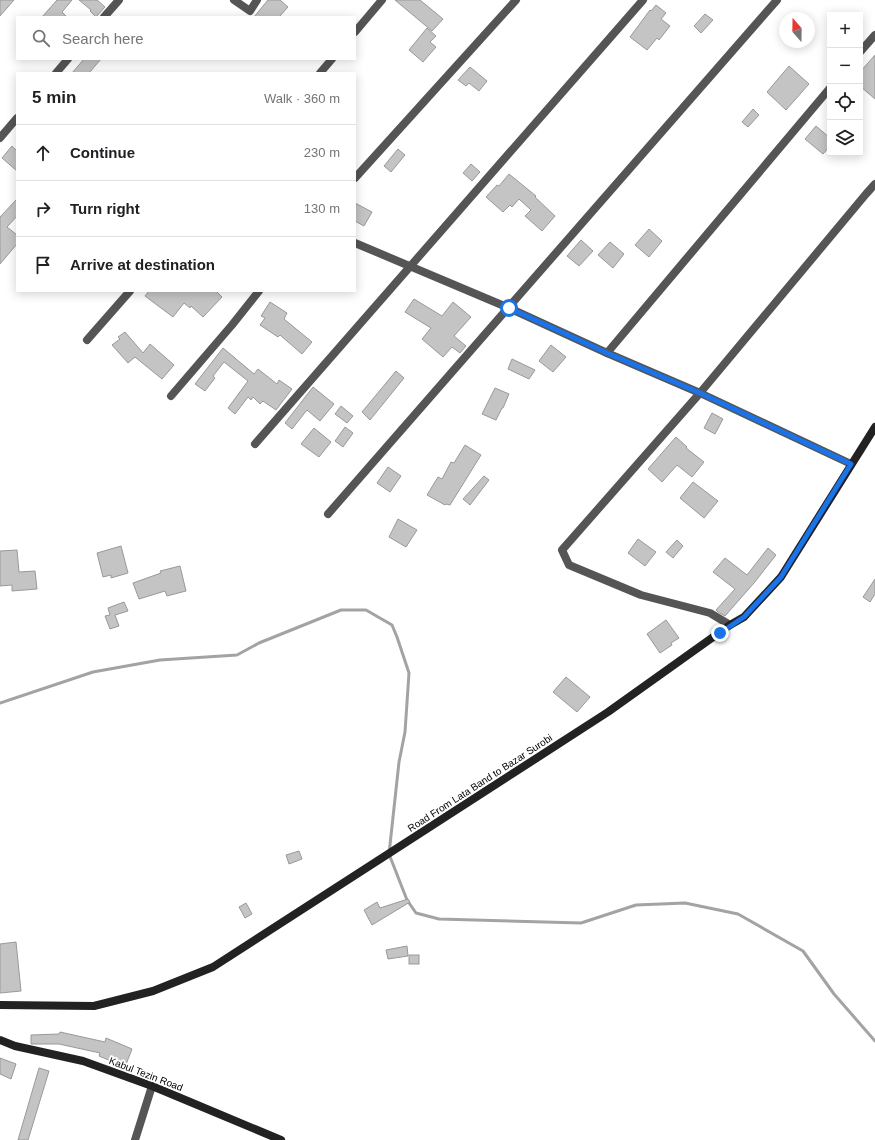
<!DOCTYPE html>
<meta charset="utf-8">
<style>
:root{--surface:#fff;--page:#f2f2f2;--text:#202124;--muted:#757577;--line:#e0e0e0}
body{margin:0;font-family:Arial,sans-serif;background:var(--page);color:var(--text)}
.controls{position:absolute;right:12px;top:12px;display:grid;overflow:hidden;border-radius:0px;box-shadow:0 2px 10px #0003}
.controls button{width:36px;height:36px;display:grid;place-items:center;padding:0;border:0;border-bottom:1px solid var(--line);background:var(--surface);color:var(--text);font:20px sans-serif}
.compass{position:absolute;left:779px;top:12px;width:36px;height:36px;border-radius:50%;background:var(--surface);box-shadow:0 2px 10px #0003;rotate:340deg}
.stop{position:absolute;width:12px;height:12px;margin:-9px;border:3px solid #1a73e8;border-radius:50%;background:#fff}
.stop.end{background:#1a73e8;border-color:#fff;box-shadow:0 1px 4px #0008}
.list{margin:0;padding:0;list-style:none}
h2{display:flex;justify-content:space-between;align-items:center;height:52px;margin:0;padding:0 16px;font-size:17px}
h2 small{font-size:13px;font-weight:400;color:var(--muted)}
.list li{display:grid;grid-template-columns:26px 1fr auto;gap:12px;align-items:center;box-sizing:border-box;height:56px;padding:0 16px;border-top:1px solid var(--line)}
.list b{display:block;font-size:15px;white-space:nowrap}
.list em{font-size:13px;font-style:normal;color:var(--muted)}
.icon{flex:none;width:22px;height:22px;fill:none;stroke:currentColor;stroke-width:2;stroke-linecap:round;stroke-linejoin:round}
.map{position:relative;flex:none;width:875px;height:1140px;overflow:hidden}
.search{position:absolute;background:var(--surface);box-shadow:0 2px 10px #0003;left:16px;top:16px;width:340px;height:44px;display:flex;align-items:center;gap:10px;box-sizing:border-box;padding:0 14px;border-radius:0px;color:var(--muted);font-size:15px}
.panel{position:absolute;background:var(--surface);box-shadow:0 2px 10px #0003;left:16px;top:72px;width:340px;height:220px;border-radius:0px}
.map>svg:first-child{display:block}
</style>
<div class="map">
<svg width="875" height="1140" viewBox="0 0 875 1140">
<rect width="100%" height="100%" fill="#fff"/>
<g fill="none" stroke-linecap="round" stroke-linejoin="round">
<path stroke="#a3a3a3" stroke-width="3" d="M0 703 93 672 160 660 237 655 259 643 341 610H366L392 625 397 637 409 673 405 732 399 762 389 854 407 900 416 913 439 919 581 923 636 905 685 903 738 914 803 951 834 994 875 1041"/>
</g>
<g fill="#c4c4c4" stroke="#999">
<path d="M0 0H14L0 16Z"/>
<path d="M57 0H72L62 12 67 17H42Z"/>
<path d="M79 0H97L105 7 96 17 90 11 91 10Z"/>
<path d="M268 0H280L288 7 279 17H254Z"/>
<path d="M395 0H420L443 19 432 31Z"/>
<path d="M656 5 666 13 661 19 670 26 659 40 657 38 647 50 630 37 650 10 651 11Z"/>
<path d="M705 14 713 20 701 33 694 26Z"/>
<path d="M427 28 436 36 430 42 436 47 423 62 409 50Z"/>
<path d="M875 55V99L860 86V72Z"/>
<path d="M84 59H101L89 73H72Z"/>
<path d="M789 66 809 84 786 110 767 92Z"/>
<path d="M470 67 487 81 479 91 469 83 466 86 458 80Z"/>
<path d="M753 109 759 115 748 127 742 122Z"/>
<path d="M816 126 830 138V146L823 154 805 139Z"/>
<path d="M12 146 17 151V171L2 158Z"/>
<path d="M398 149 405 155 391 172 384 166Z"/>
<path d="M471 164 480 172 472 181 463 173Z"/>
<path d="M509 174 536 196 535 197 555 216 542 231 525 216 531 210 519 199 512 207 510 205 503 212 486 197 497 185 499 186Z"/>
<path d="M17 199V216L7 227 17 235V244L0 264V217Z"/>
<path d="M355 203 372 212 364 226 355 221Z"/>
<path d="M649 229 662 241 649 257 635 245Z"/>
<path d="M581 240 593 251 579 266 567 256Z"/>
<path d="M610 242 624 254 613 268 598 255Z"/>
<path d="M149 291H216L222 297 203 317 191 306 190 308 184 303 173 317 145 296Z"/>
<path d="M414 299 442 316 453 302 471 317 454 336 466 346 460 353 452 347 443 357 422 339 431 328 405 312Z"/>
<path d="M270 302 287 313 284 319 312 342 302 354 280 335 278 337 260 325 265 318 261 316Z"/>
<path d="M125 332 143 353 150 344 174 365 162 379 135 357 128 363 112 345 120 339 118 337Z"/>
<path d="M551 345 566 357 553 372 539 361Z"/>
<path d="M223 348 254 374 258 369 277 384 279 380 292 389 276 410 263 401 260 404 253 397 251 400 248 397 235 414 228 408 248 381 224 362 213 376 215 378 205 391 195 384Z"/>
<path d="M512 359 535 370 529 379 508 369Z"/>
<path d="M396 371 404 378 370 420 362 412Z"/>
<path d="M313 387 334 404 320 421 307 410 292 429 285 423Z"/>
<path d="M495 388 509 394 503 408H502L496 420 482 414Z"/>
<path d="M341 406 353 416 347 423 335 414Z"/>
<path d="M712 413 723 419 715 434 704 428Z"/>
<path d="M345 427 353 433 343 447 335 441Z"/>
<path d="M314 428 331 442 319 457 301 444Z"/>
<path d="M676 437 687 447 686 448 704 462 692 477 677 465 662 482 648 469Z"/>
<path d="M465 445 481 455 450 505 446 504 445 505 427 495 438 477 442 479 451 462 454 463Z"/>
<path d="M388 467 401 476 390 492 377 483Z"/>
<path d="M484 476 489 480 470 505 463 499Z"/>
<path d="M693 482 718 501 704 518 680 498Z"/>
<path d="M398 519 417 530 406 547 389 537Z"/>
<path d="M638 539 656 552 645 566 628 553Z"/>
<path d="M677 540 683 546 673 558 666 552Z"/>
<path d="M121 546 128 573 111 578V575L103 577 97 553Z"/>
<path d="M768 548 776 555 754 583 725 616 718 612 716 610 735 589 713 572 725 558 747 575Z"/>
<path d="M17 550 19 572 35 571 37 589 12 591V585L0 586V551Z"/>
<path d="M180 566 186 591 167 596 165 591 139 599 133 583 161 573 160 571Z"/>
<path d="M875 579V594L870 602 863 597Z"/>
<path d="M124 602 128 611 115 615 119 626 110 629 105 616 110 615 108 608Z"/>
<path d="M666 620 679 638 671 643 672 645 660 653 647 634Z"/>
<path d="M566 677 590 697 577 712 553 692Z"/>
<path d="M299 851 302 859 289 864 286 855Z"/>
<path d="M408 899 410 902 372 925 364 910 377 902 380 908Z"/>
<path d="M246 903 252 914 245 918 239 907Z"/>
<path d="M16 942 21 991 0 993V944Z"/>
<path d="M407 946 408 956 388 959 386 950Z"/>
<rect x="409" y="955" width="10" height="9"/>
<path d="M60 1032 105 1042 106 1038 132 1049 125 1067 99 1056 100 1053 59 1044H31V1035L59 1034Z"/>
<path d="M0 1058 16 1064 11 1079 0 1074Z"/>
<path d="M39 1068 49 1071 28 1140H18Z"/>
</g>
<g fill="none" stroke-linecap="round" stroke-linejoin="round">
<g stroke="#555" stroke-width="8">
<path d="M234 0 250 11 257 0"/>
<path d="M104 17 119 0"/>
<path d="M355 32 382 0"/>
<path d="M860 52 875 35"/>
<path d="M56 73 68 59"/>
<path d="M320 73 332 59"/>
<path d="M0 138 17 118"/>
<path d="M355 178 516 0"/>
<path d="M355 243 509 308 607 353 700 393 851 464"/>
<path d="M87 340 130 291"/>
<path d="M607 353 830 88"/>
<path d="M171 396 232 325 259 291"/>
<path d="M255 444 643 0"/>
<path d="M328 514 777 0"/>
<path d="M730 625 710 613 641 595 569 565 562 550 700 393 866 194 875 184"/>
<path d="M135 1140 152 1086"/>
</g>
<g stroke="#222" stroke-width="8">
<path d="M0 1005 94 1006 153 991 213 967 608 712 730 625 744 617 781 577 875 427"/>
<path d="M0 1040 15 1046 83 1061 152 1086 281 1140"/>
</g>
</g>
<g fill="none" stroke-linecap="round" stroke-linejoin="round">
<path stroke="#1a73e8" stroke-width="5" d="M509 308 607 353 700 393 851 464 781 577 744 617 720 633"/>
</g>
<g text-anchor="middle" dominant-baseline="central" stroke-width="3.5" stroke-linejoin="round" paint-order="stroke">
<g font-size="10" fill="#000" stroke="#fff">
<text transform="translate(480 783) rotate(-33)">Road From Lata Band to Bazar Surobi</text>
<text transform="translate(146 1074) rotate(21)">Kabul Tezin Road</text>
</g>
</g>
</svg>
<div class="controls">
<button>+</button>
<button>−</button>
<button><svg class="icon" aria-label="locate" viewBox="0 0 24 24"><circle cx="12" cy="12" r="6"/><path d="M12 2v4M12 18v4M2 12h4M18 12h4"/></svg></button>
<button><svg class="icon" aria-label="layers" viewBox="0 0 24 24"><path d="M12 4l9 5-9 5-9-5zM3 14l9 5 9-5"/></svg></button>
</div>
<svg class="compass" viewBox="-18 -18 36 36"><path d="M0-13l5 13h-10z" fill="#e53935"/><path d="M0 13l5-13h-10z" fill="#757577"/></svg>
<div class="stop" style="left:509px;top:308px"></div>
<div class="stop end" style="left:720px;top:633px"></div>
<div class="search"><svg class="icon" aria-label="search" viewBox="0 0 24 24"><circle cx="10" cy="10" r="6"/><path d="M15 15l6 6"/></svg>Search here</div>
<section class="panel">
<h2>5 min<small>Walk · 360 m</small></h2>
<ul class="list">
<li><svg class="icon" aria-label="ahead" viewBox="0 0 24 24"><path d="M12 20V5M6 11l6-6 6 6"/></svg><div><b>Continue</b></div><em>230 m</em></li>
<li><svg class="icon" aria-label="right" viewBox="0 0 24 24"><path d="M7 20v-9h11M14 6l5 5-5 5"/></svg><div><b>Turn right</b></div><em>130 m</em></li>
<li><svg class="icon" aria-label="arrive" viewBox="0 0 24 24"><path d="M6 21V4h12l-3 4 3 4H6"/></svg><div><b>Arrive at destination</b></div></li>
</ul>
</section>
</div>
